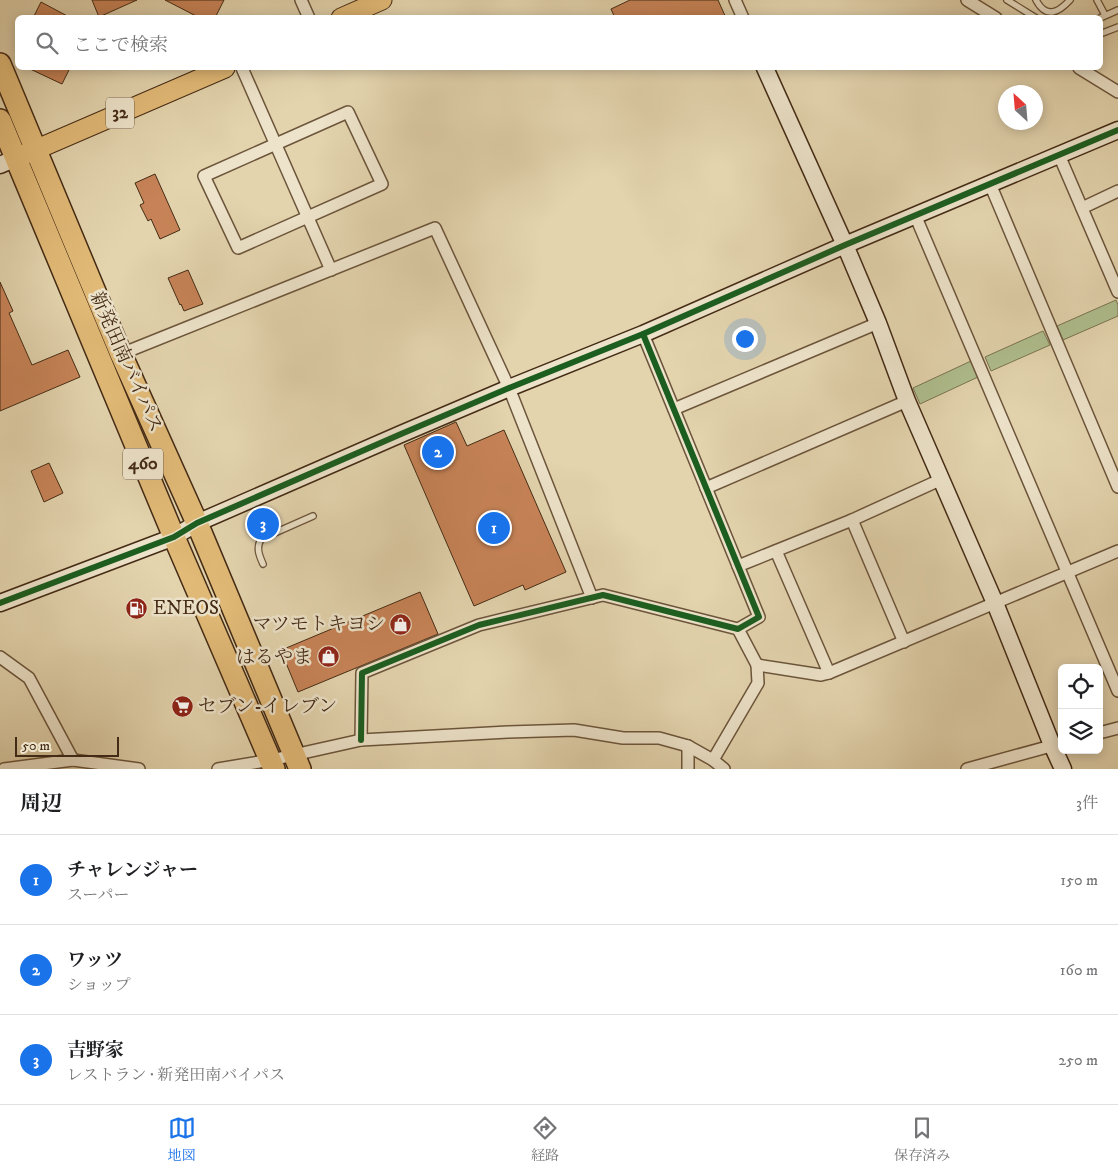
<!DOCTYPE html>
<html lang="ja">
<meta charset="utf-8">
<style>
:root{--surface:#fff;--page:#f6f6f6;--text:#202124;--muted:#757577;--line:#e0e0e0;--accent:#1a73e8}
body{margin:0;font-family:"IM FELL DW Pica","Noto Serif JP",serif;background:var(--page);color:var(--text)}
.controls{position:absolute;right:15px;bottom:15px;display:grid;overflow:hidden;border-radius:8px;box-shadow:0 2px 12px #0003}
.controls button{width:45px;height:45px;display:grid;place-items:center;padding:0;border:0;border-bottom:1px solid var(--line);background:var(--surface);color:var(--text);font:25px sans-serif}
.compass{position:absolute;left:998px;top:85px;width:45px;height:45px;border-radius:50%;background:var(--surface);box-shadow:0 2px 12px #0003;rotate:334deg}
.scale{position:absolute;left:15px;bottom:12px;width:104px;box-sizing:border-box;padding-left:5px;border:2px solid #442b15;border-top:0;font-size:14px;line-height:18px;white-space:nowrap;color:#442b15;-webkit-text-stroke:4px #ede3ca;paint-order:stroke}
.you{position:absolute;left:744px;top:338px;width:18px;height:18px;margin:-12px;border:4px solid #fff;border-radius:50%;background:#1a73e8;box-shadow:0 0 0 8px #1a73e833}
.badge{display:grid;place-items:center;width:32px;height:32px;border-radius:50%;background:var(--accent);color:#fff;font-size:16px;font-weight:700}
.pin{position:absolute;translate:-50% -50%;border:2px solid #fff;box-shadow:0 1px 5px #0006}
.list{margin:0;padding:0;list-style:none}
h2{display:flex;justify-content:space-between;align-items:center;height:65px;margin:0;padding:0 20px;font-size:21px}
h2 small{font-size:16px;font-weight:400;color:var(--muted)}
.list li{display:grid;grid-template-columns:32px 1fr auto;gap:15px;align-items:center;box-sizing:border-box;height:90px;padding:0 20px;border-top:1px solid var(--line)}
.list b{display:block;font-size:19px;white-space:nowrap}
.list p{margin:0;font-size:16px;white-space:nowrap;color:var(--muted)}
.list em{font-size:16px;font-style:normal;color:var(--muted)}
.icon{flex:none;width:28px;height:28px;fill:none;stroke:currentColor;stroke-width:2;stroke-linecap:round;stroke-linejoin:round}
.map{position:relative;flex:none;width:1118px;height:769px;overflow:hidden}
.search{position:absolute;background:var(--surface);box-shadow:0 2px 12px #0003;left:15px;right:15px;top:15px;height:55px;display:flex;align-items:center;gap:12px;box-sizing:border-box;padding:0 18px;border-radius:8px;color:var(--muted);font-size:19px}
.sheet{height:335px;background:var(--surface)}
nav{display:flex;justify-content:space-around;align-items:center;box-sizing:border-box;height:70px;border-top:1px solid var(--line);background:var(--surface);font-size:14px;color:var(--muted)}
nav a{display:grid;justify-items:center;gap:2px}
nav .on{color:var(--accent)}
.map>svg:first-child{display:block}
</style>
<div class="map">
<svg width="1118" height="769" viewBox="0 0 1118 769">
<rect width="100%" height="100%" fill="#e3d4ae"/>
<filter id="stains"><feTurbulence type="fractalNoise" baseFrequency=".004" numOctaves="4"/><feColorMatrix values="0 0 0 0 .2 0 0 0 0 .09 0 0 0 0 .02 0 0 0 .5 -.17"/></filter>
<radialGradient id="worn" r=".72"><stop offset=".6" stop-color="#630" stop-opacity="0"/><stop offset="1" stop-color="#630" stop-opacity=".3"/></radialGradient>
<g fill="#afbe8e" stroke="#7a7452">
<path d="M1116 300 1118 305V316L1063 340 1057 326Z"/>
<path d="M1043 331 1050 345 991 371 985 357Z"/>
<path d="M971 361 978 377 920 404 913 388Z"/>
</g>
<g fill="#c78357" stroke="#442b15">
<path d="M92 0H137L99 17Z"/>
<path d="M165 0H224L215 18H200Z"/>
<path d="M630 0H718L726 18H615L611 9Z"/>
<path d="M41 2 71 18H33Z"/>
<path d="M28 68H70L62 84Z"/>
<path d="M155 174 180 230 160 239 151 219 148 221 140 205 144 203 135 183Z"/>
<path d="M188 270 203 304 184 311 181 304 180 305 168 278Z"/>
<path d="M0 282 13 311 9 313 32 365 68 350 80 377 0 411Z"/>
<path d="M456 422 467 446 504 430 566 572 525 590 523 585 474 606 404 445Z"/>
<path d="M49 463 63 493 44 502 31 471Z"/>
<path d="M271 511 278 526 254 537 253 534H252L248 525 249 524 248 521Z"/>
<path d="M420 592 438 634 298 692 286 663 284 664 279 651Z"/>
</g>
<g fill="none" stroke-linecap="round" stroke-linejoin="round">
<defs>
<g id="lane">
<path d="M1007 0 1036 18"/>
<path d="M1036 0C1046 19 1058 13 1070 0"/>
<path d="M1097 0 1105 15"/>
<path d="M1100 18 1118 10"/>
<path d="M1100 34 1118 27"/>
<path d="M263 564C259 555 256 548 261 539L313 516"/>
</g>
<g id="street">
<path d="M301 0 309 18"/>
<path d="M735 0 743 18"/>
<path d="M967 0 996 18"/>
<path d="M242 68 331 270"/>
<path d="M1079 68 1118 92"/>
<path d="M348 112 382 184 238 248 204 176Z"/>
<path d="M1059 155 1118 292"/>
<path d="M990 184 1118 487"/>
<path d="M1082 208 1118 191"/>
<path d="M915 215 1118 691"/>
<path d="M121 354 435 228 509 388 592 598"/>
<path d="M674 409 878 323"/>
<path d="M706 488 907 401"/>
<path d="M852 520 904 642"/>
<path d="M776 551 829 673"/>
<path d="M738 566 852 520 942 479"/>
<path d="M0 657 29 678 73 760"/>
<path d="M757 665 821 675 829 673 1118 551"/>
<path d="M1099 733 1118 728"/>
<path d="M361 740 362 673 479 625 603 595 738 629 759 617 643 334"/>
<path d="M688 746V769"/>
<path d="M713 760 758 683 757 665 738 629"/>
<path d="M4 769 73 760 139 769"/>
<path d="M218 769 271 760 361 740 508 732 574 730 623 738H659L688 746 713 760 724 769"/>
<path d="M967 769 1062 743"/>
</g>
<g id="secondary">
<path d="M765 68 845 245 878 323 907 401 995 603 1052 745 1063 769"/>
<path d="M0 165 16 158"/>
<path d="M0 603 174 537 197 523 401 434 509 388 643 334 845 245 1118 130"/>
</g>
<g id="primary">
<path d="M341 18 382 0"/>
<path d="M21 156 225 68"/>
</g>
<g id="highway">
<path d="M0 64 121 354 197 523 300 769"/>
<path d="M0 120 174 537 274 769"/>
</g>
</defs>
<use href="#lane" stroke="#6c553b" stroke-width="8"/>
<use href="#street" stroke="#6c553b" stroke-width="14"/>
<use href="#secondary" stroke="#442b15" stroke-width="19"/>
<use href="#primary" stroke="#442b15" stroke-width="21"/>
<use href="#highway" stroke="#442b15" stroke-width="24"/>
<use href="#lane" stroke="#ede3ca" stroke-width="5.5"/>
<use href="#street" stroke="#ede3ca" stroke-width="11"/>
<use href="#secondary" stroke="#ede3ca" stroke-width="16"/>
<use href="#primary" stroke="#e2ba77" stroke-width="19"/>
<use href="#highway" stroke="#e2ba77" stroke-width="21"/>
<defs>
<g id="cycleway">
<path d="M0 603 174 537 197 523 401 434 509 388 643 334 845 245 1118 130"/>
<path d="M361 740 362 673 479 625 603 595 738 629 759 617 643 334"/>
</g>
</defs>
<use href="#cycleway" stroke="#ede3ca" stroke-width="9"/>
<use href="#cycleway" stroke="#1b5e20" stroke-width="6"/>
</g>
<defs>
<symbol id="fuel-disc" viewBox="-11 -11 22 22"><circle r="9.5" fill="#8f2418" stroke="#ede3ca"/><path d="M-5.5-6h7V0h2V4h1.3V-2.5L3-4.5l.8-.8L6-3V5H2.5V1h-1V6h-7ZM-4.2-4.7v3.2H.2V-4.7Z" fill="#fff"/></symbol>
<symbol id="shop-disc" viewBox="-11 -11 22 22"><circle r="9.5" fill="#8f2418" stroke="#ede3ca"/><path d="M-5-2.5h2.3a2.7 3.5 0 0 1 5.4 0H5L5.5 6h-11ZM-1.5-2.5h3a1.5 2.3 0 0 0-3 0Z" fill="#fff"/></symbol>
<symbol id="supermarket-disc" viewBox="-11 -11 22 22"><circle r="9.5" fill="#8f2418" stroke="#ede3ca"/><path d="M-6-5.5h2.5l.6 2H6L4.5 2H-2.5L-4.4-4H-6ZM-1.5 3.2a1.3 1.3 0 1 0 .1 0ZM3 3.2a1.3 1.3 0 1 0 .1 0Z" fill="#fff"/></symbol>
</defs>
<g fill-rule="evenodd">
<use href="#fuel-disc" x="124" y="596" width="25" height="25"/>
<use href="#shop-disc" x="388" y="612" width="25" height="25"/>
<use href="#shop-disc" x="316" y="644" width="25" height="25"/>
<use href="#supermarket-disc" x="170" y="694" width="25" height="25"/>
</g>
<g text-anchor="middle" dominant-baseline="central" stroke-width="5" stroke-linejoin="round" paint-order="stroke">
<g fill="#ede3ca" stroke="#77624b" stroke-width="1">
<rect x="106" y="97.5" width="28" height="31" rx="4"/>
<rect x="123" y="448.5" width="40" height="31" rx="4"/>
</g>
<g font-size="18" font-weight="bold" fill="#442b15">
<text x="120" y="113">32</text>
<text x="143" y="464">460</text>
</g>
<g font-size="19" fill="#442b15" stroke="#ede3ca">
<text transform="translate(126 362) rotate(66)">新発田南バイパス</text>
</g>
<g font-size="19" fill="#442b15" stroke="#ede3ca" text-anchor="start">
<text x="153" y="608">ENEOS</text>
<text x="385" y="624" text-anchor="end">マツモトキヨシ</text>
<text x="312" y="657" text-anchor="end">はるやま</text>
<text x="198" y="706">セブン-イレブン</text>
</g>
</g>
<rect width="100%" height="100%" filter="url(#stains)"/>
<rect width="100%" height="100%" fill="url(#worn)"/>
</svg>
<div class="controls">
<button><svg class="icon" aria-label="locate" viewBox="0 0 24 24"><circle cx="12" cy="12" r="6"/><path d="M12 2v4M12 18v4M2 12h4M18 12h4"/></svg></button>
<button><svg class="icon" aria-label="layers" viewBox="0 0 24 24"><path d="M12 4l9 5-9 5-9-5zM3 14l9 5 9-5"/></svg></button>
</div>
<svg class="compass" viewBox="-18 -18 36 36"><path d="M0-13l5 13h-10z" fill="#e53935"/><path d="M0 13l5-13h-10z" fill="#757577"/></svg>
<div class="scale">50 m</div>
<div class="you"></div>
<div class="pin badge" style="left:494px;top:528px">1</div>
<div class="pin badge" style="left:438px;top:452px">2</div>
<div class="pin badge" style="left:263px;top:524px">3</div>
<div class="search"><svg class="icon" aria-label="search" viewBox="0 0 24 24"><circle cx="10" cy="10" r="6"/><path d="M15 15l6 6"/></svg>ここで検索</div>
</div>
<section class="sheet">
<h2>周辺<small>3件</small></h2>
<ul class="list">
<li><span class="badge">1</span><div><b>チャレンジャー</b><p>スーパー</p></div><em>150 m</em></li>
<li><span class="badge">2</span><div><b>ワッツ</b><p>ショップ</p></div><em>160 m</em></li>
<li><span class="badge">3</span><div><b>吉野家</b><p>レストラン · 新発田南バイパス</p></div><em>250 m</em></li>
</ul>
</section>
<nav>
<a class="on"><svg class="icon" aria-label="map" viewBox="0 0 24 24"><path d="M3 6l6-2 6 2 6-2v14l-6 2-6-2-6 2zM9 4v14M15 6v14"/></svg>地図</a>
<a><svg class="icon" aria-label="directions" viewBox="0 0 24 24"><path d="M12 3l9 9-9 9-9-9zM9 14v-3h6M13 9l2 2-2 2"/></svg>経路</a>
<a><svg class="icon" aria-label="saved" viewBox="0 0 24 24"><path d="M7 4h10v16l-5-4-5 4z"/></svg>保存済み</a>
</nav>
